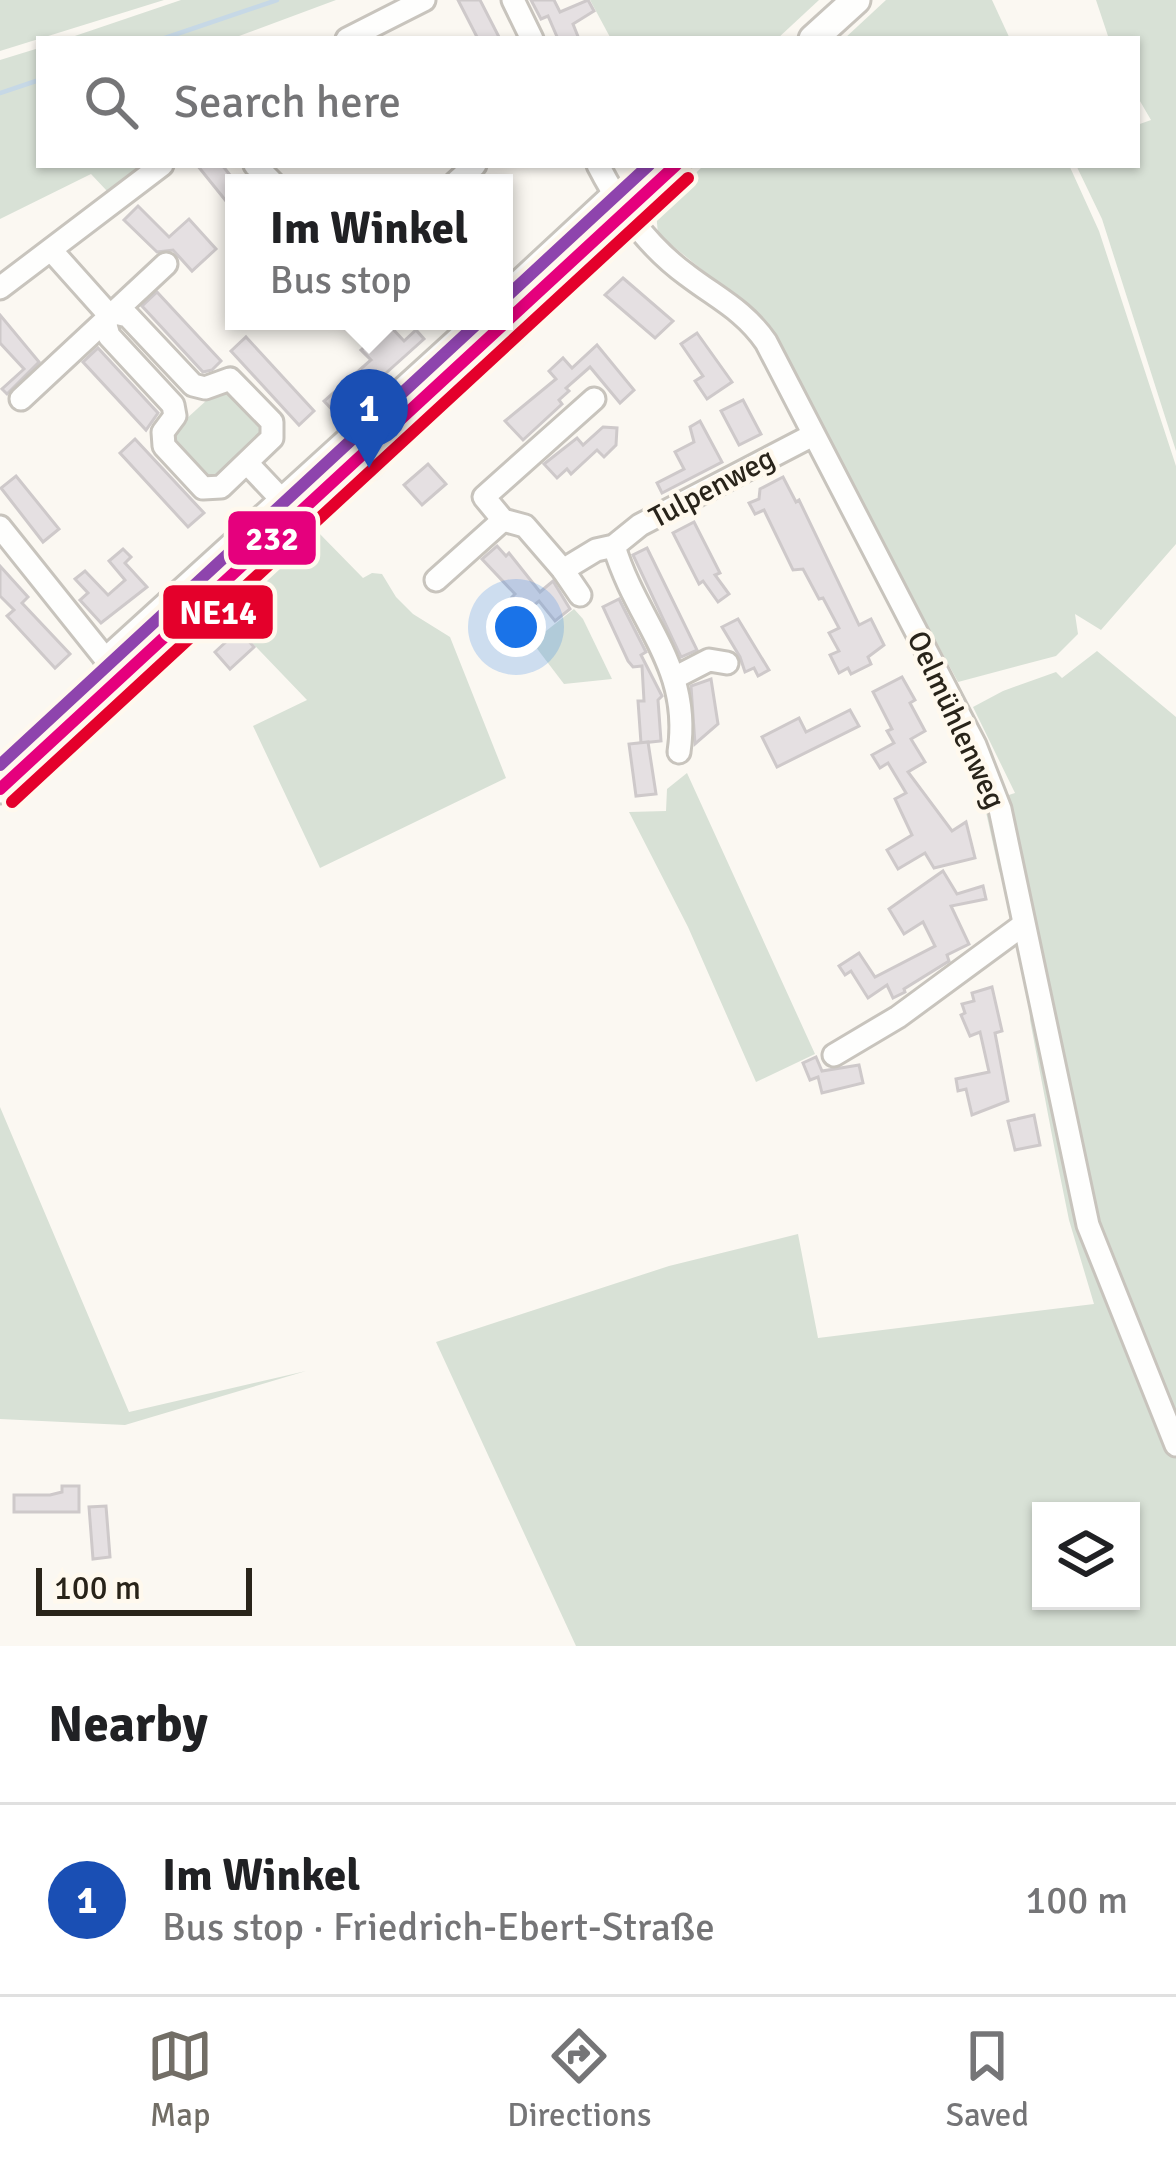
<!DOCTYPE html>
<meta charset="utf-8">
<style>
:root{--surface:#fff;--page:#f2f2f2;--text:#202124;--muted:#757577;--line:#e0e0e0;--accent:#726e66}
body{margin:0;font-family:Signika,sans-serif;background:var(--page);color:var(--text)}
.controls{position:absolute;right:36px;bottom:36px;display:grid;overflow:hidden;border-radius:0px;box-shadow:0 3px 9px #0004}
.controls button{width:108px;height:108px;display:grid;place-items:center;padding:0;border:0;border-bottom:3px solid var(--line);background:var(--surface);color:var(--text);font:60px sans-serif}
.scale{position:absolute;left:36px;bottom:30px;width:216px;box-sizing:border-box;padding-left:12px;border:6px solid #29241a;border-top:0;font-size:33px;line-height:42px;white-space:nowrap;color:#29241a;-webkit-text-stroke:9px #fff9ee;paint-order:stroke}
.you{position:absolute;left:516px;top:627px;width:42px;height:42px;margin:-30px;border:9px solid #fff;border-radius:50%;background:#1a73e8;box-shadow:0 0 0 18px #1a73e833}
.badge{display:grid;place-items:center;width:78px;height:78px;border-radius:50%;background:var(--accent);color:#fff;font-size:39px;font-weight:700}
.pin{position:absolute;translate:-50% -99px;filter:drop-shadow(0 3px 6px #0008)}
.pin::after{content:'';position:absolute;top:63px;width:42px;height:36px;background:inherit;clip-path:polygon(0 0,100% 0,50% 100%)}
.popup{position:absolute;left:225px;top:174px;width:288px;height:156px;box-sizing:border-box;display:grid;place-content:center;border-radius:0px;background:var(--surface);filter:drop-shadow(0 3px 9px #0005);font-size:39px;white-space:nowrap;color:var(--muted)}
.popup b{font-size:45px;color:var(--text)}
.popup::after{content:'';position:absolute;left:50%;top:100%;margin-left:-24px;border:24px solid transparent;border-top-color:var(--surface)}
.list{margin:0;padding:0;list-style:none}
h2{display:flex;justify-content:space-between;align-items:center;height:156px;margin:0;padding:0 48px;font-size:51px}
h2 small{font-size:39px;font-weight:400;color:var(--muted)}
.list li{display:grid;grid-template-columns:78px 1fr auto;gap:36px;align-items:center;box-sizing:border-box;height:192px;padding:0 48px;border-top:3px solid var(--line)}
.list b{display:block;font-size:45px;white-space:nowrap}
.list p{margin:0;font-size:39px;white-space:nowrap;color:var(--muted)}
.list em{font-size:39px;font-style:normal;color:var(--muted)}
.icon{flex:none;width:66px;height:66px;fill:none;stroke:currentColor;stroke-width:2;stroke-linecap:round;stroke-linejoin:round}
.map{position:relative;flex:none;width:1176px;height:1646px;overflow:hidden}
.search{position:absolute;background:var(--surface);box-shadow:0 3px 9px #0004;left:36px;right:36px;top:36px;height:132px;display:flex;align-items:center;gap:30px;box-sizing:border-box;padding:0 42px;border-radius:0px;color:var(--muted);font-size:45px}
.sheet{height:348px;background:var(--surface)}
nav{display:flex;justify-content:space-around;align-items:center;box-sizing:border-box;height:168px;border-top:3px solid var(--line);background:var(--surface);font-size:33px;color:var(--muted)}
nav a{display:grid;justify-items:center;gap:6px}
nav .on{color:var(--accent)}
.map>svg:first-child{display:block}
</style>
<div class="map">
<svg width="1176" height="1646" viewBox="0 0 1176 1646">
<rect width="100%" height="100%" fill="#fbf8f2"/>
<g fill="#d8e1d6" fill-rule="evenodd">
<path d="M0 0H164L0 51Z"/>
<path d="M181 0H336L231 39H66Z"/>
<path d="M590 0H819L777 39H611Z"/>
<path d="M886 0H992L1010 39H844Z"/>
<path d="M1096 0H1176V451L1102 219 1076 165H1137V125L1151 120 1137 96V39H1109Z"/>
<path d="M39 48V165H144L107 191 91 174 0 219V60Z"/>
<path d="M704 165H1069L1099 231 1176 466V544L1101 630 1075 614 1078 634 1056 656 958 682 759 316 658 234 656 212Z"/>
<path d="M219 389 232 390 262 423V437L217 478H204L173 443 174 430Z"/>
<path d="M316 530 363 578 372 573 382 574 396 597 413 614 450 637 506 778 320 868 253 726 307 700 236 626 228 611 231 599 303 531Z"/>
<path d="M574 609 583 619 612 679 564 684 532 642Z"/>
<path d="M1097 651 1176 717V1646H576L436 1342 669 1266 798 1234 818 1338 1094 1304 1069 1220 1055 1151 1030 1020 1029 981 1015 899 999 871 984 803 1015 793 973 707 1003 691 1056 672 1062 678ZM1041 1511H1131V1601H1041Z"/>
<path d="M687 773 815 1054 756 1082 688 927 629 812 666 811 667 789Z"/>
<path d="M0 1107 129 1412 306 1371 125 1425 0 1419Z"/>
</g>
<g fill="none" stroke-linecap="round" stroke-linejoin="round">
<g stroke="#c6d8e6" stroke-width="4.5">
<path d="M162 39 277 0"/>
<path d="M0 93 39 80"/>
</g>
</g>
<g fill="#e5e0e2" stroke="#cec9ca" stroke-width="3">
<path d="M458 0H480L500 39H478Z"/>
<path d="M531 0H554L560 12 588 0 594 11 573 24 579 39H558L548 16 541 19Z"/>
<path d="M197 165H222L234 180V211Z"/>
<path d="M138 206 169 237 189 219 216 249 192 271 173 250 157 252 124 220Z"/>
<path d="M623 278 673 321 655 338 605 295Z"/>
<path d="M157 292 221 361 212 370 203 372 142 306Z"/>
<path d="M0 315 39 362 7 394 2 389 24 369 0 343Z"/>
<path d="M347 321H374L383 331 389 325 404 341 416 330 424 339 338 416 324 401 371 360 361 350 368 344Z"/>
<path d="M697 333 732 382 707 399 695 381 703 376 681 344Z"/>
<path d="M246 337 314 411 299 425 231 351Z"/>
<path d="M597 345 634 390 620 403 590 367 566 388 569 391 559 400 562 404 523 440 505 421 556 379 549 371 563 358 572 368Z"/>
<path d="M98 348 158 413 146 430 83 362Z"/>
<path d="M743 400 761 434 739 445 721 411Z"/>
<path d="M700 421 722 462 662 493 657 483 684 469 675 452 694 442 690 427Z"/>
<path d="M603 427 617 428 616 445 604 457 597 450 571 474 567 469 557 478 544 464 577 438 583 445Z"/>
<path d="M135 439 204 513 188 527 120 453Z"/>
<path d="M428 464 446 484 422 505 404 485Z"/>
<path d="M16 476 59 529 43 542 1 488Z"/>
<path d="M783 477 796 502 799 500 859 625 871 619 884 645 868 657 871 664 851 674 848 668 839 673 830 655 839 651 829 633 839 628 823 598 819 599 803 569 793 570 764 510 755 514 749 503 759 499 760 489Z"/>
<path d="M694 522 720 573 715 575 729 594 718 602 703 581 699 584 673 533Z"/>
<path d="M497 546 506 556 509 553 540 592 553 581 570 609 555 621 539 601 504 629 499 622 518 604 512 597 515 594 482 559Z"/>
<path d="M647 548 697 650 681 657 633 555Z"/>
<path d="M123 549 131 557 125 563 147 587 101 623 80 600 88 593 75 579 85 571 108 595 125 580 109 561Z"/>
<path d="M0 566 28 597 22 603 70 654 55 668 7 616 14 610 0 596Z"/>
<path d="M619 599 646 652 641 655 662 696 658 700 661 741 641 743 638 701H644L642 666 633 667 628 661 603 607Z"/>
<path d="M738 619 769 670 758 676 754 668 745 672 740 657 722 627Z"/>
<path d="M239 630 254 647 230 669 215 652Z"/>
<path d="M902 677 915 700 910 703 925 731 911 739 925 762 908 772 952 831 966 822 975 858 934 868 925 853 898 869 887 850 912 835 895 799 906 793 888 763 880 768 872 755 894 743 887 731 892 729 873 692Z"/>
<path d="M711 679 718 724 695 744 691 686Z"/>
<path d="M850 710 859 726 777 767 762 737 799 718 806 732Z"/>
<path d="M648 742 656 794 636 796 629 744Z"/>
<path d="M943 871 957 894 983 886 986 899 951 906 969 944 947 955 949 961 904 989 905 992 893 998 887 985 868 998 851 971 845 975 839 966 859 953 875 977 935 946 923 922 904 934 889 909Z"/>
<path d="M992 987 1002 1031 995 1033 1008 1101 972 1115 966 1089 958 1091 956 1079 989 1072 980 1032 970 1036 961 1015 965 1013 962 1004 974 1001 972 993Z"/>
<path d="M816 1057 822 1071 859 1065 863 1083 822 1093 818 1077 810 1080 803 1063Z"/>
<path d="M1034 1115 1040 1145 1015 1150 1008 1121Z"/>
<path d="M62 1486H79V1512H14V1495H50L62 1492Z"/>
<path d="M106 1506 110 1557 93 1559 89 1507Z"/>
</g>
<g fill="none" stroke-linecap="round" stroke-linejoin="round">
<defs>
<g id="minor">
<path d="M513 0 532 39"/>
<path d="M347 39 424 0"/>
<path d="M255 165 273 183"/>
<path d="M598 165C620 208 647 246 687 275 717 298 744 310 766 342L975 745 1000 809 1088 1225 1176 1445"/>
<path d="M455 183 475 165"/>
<path d="M51 250 110 316"/>
<path d="M0 288 162 165"/>
<path d="M504 295 613 194"/>
<path d="M105 322 109 336 173 405 175 416 163 432 164 446 203 488 221 487 272 438V422L230 379 205 388 193 385 128 316 115 313"/>
<path d="M21 399 166 264"/>
<path d="M594 399 484 497 503 520 525 526 563 570 596 550 614 546 640 525 813 435"/>
<path d="M247 463 282 500"/>
<path d="M0 527 112 667"/>
<path d="M614 546C637 623 692 666 679 752"/>
<path d="M563 570 580 595"/>
<path d="M436 580 503 520"/>
<path d="M105 659 477 321"/>
<path d="M676 677 709 660 727 663"/>
<path d="M834 1055 898 1017 1023 925"/>
</g>
<g id="major">
<path d="M813 39 856 0"/>
<path d="M0 789 676 165"/>
</g>
</defs>
<use href="#minor" stroke="#c8c4bd" stroke-width="27"/>
<use href="#major" stroke="#c8c4bd" stroke-width="33"/>
<use href="#minor" stroke="#fefefd" stroke-width="21"/>
<use href="#major" stroke="#fefefd" stroke-width="27"/>
<defs>
<path id="bus-1" d="M0 789 676 165"/>
<path id="bus-2" d="M12 802 688 178"/>
<g id="bus-3">
<path d="M504 299 649 165"/>
<path d="M0 765 480 321"/>
</g>
</defs>
<use href="#bus-1" stroke="#fff9ee" stroke-width="21"/>
<use href="#bus-2" stroke="#fff9ee" stroke-width="21"/>
<use href="#bus-3" stroke="#fff9ee" stroke-width="21"/>
<use href="#bus-1" stroke="#e5007d" stroke-width="12"/>
<use href="#bus-2" stroke="#e4002b" stroke-width="12"/>
<use href="#bus-3" stroke="#8e44ad" stroke-width="12"/>
</g>
<g text-anchor="middle" dominant-baseline="central" stroke-width="9" stroke-linejoin="round" paint-order="stroke">
<g font-size="30" fill="#29241a" stroke="#fff9ee">
<text transform="translate(712 488) rotate(-28)">Tulpenweg</text>
<text transform="translate(956 720) rotate(65)">Oelmühlenweg</text>
</g>
</g>
<g stroke="#fff9ee" stroke-width="4.5">
<rect x="226" y="509" width="92" height="58" rx="12" fill="#e5007d"/>
<rect x="161" y="583" width="114" height="58" rx="12" fill="#e4002b"/>
</g>
<g font-size="33" text-anchor="middle" font-weight="bold" fill="#fff">
<text x="272" y="550">232</text>
<text x="218" y="624">NE14</text>
</g>
</svg>
<div class="controls">
<button><svg class="icon" aria-label="layers" viewBox="0 0 24 24"><path d="M12 4l9 5-9 5-9-5zM3 14l9 5 9-5"/></svg></button>
</div>
<div class="scale">100 m</div>
<div class="you"></div>
<div class="pin badge" style="left:369px;top:468px;background:#1a4fb4">1</div>
<div class="popup"><b>Im Winkel</b>Bus stop</div>
<div class="search"><svg class="icon" aria-label="search" viewBox="0 0 24 24"><circle cx="10" cy="10" r="6"/><path d="M15 15l6 6"/></svg>Search here</div>
</div>
<section class="sheet">
<h2>Nearby<small></small></h2>
<ul class="list">
<li><span class="badge" style="background:#1a4fb4">1</span><div><b>Im Winkel</b><p>Bus stop · Friedrich-Ebert-Straße</p></div><em>100 m</em></li>
</ul>
</section>
<nav>
<a class="on"><svg class="icon" aria-label="map" viewBox="0 0 24 24"><path d="M3 6l6-2 6 2 6-2v14l-6 2-6-2-6 2zM9 4v14M15 6v14"/></svg>Map</a>
<a><svg class="icon" aria-label="directions" viewBox="0 0 24 24"><path d="M12 3l9 9-9 9-9-9zM9 14v-3h6M13 9l2 2-2 2"/></svg>Directions</a>
<a><svg class="icon" aria-label="saved" viewBox="0 0 24 24"><path d="M7 4h10v16l-5-4-5 4z"/></svg>Saved</a>
</nav>
